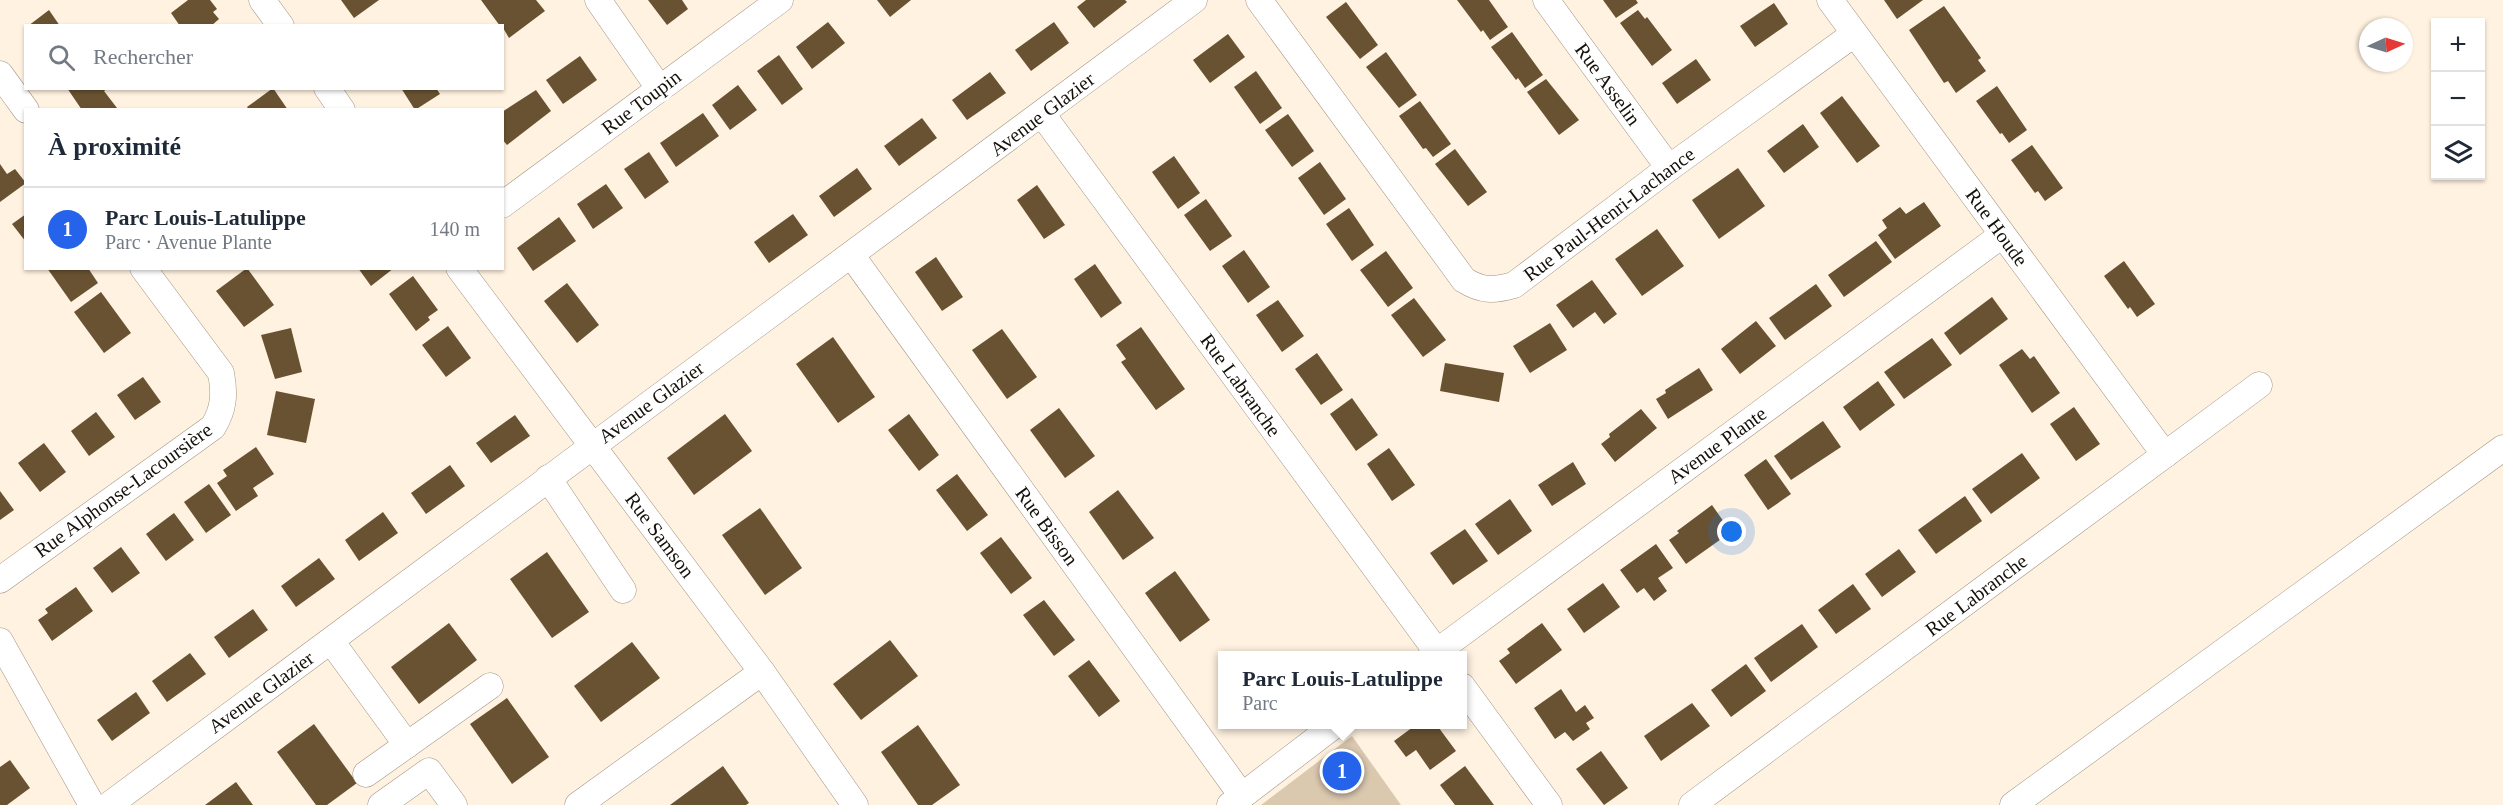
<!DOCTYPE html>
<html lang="fr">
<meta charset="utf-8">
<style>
:root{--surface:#fff;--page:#f2f2f3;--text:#1f2937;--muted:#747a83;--line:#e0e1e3;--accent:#2563eb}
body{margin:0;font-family:Georgia,serif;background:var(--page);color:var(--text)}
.controls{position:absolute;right:18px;top:18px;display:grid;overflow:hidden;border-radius:0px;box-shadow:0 2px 4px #0004}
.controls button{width:54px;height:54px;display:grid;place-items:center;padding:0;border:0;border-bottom:2px solid var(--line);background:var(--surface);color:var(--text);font:30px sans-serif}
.compass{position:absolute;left:2359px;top:18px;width:54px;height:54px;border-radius:50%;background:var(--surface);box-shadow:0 2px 4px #0004;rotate:86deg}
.you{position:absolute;left:1732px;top:532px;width:21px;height:21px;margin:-15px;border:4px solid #fff;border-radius:50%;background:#1a73e8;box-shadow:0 0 0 9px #1a73e833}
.badge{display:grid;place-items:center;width:39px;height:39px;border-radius:50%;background:var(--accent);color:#fff;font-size:20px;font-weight:700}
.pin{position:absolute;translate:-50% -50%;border:3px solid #fff;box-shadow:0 2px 6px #0006}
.popup{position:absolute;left:1218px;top:651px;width:249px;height:78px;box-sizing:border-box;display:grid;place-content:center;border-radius:0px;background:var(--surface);filter:drop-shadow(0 2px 4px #0005);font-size:20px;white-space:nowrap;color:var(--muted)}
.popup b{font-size:22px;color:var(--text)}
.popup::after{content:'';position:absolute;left:50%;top:100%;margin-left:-12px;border:12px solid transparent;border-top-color:var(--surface)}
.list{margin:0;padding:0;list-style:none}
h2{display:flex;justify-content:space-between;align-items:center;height:78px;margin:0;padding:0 24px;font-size:26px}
h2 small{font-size:20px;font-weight:400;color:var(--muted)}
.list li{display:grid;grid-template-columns:39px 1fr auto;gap:18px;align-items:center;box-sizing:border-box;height:84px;padding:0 24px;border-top:2px solid var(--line)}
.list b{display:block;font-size:22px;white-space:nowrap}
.list p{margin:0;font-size:20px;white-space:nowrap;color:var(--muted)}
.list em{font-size:20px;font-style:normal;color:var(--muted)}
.icon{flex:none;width:33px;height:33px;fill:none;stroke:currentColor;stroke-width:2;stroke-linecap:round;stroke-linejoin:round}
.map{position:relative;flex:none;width:2503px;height:805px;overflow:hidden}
.search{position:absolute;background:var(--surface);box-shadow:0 2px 4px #0004;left:24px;top:24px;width:480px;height:66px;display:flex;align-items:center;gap:15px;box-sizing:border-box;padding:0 21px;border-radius:0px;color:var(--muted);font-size:22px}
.panel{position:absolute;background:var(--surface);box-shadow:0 2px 4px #0004;left:24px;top:108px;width:480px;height:162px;border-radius:0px}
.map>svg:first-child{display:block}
</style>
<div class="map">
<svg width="2503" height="805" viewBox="0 0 2503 805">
<rect width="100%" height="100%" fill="#fff2e0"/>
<path fill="#dac8af" d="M1352 736 1401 805H1261Z"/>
<g fill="#695231">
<path d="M188 0H210L217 9 213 12 219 19 211 26H180L171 13Z"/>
<path d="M341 0H379L354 18Z"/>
<path d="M481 0H536L545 11 509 38 502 26H500Z"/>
<path d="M648 0H682L688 9 667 25Z"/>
<path d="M877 0H911L890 17Z"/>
<path d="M1086 0H1125L1127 2 1094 28 1077 7Z"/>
<path d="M1457 0H1489L1508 27 1490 40 1483 30 1481 32Z"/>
<path d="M1603 0H1636L1638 3 1616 18Z"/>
<path d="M1884 0H1923L1897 19Z"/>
<path d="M1346 2 1378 45 1360 59 1326 17Z"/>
<path d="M1774 3 1788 24 1755 47 1740 26Z"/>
<path d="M1944 6 1981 58 1978 60 1986 71 1956 93 1948 81 1944 83 1909 30Z"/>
<path d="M49 10 60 26H28Z"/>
<path d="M1638 10 1645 19 1647 17 1672 50 1652 66 1620 23Z"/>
<path d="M828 22 845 43 812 69 796 47Z"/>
<path d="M1054 22 1069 43 1031 71 1015 50Z"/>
<path d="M1512 32 1543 75 1525 88 1518 78 1516 80 1491 47Z"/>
<path d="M1228 34 1245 57 1210 83 1193 60Z"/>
<path d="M1386 52 1417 95 1399 108 1366 67Z"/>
<path d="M779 55 803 89 782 105 757 71Z"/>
<path d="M580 56 597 80 563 104 546 80Z"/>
<path d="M1696 59 1711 80 1677 104 1662 83Z"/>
<path d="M1256 71 1282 108 1260 124 1234 87Z"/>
<path d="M990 72 1006 93 967 120 952 100Z"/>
<path d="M1546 79 1579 120 1559 135 1527 92Z"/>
<path d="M738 85 757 110 730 130 712 105Z"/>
<path d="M1997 86 2027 130 2009 143 2002 133 2000 134 1976 101Z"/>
<path d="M67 88H108L104 91 117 108 82 110Z"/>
<path d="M273 88 288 110H249L247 107Z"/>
<path d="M401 88H436L440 94 415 110Z"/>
<path d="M536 90 551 111 507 145 502 139V112Z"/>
<path d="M1842 96 1880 146 1857 163 1820 113Z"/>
<path d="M1420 101 1451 144 1433 157 1426 148 1423 149 1399 116Z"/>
<path d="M703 113 719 136 676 167 660 143Z"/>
<path d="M1288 114 1314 151 1292 167 1265 130Z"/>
<path d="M922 118 937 138 899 166 884 146Z"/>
<path d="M1803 124 1819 147 1784 173 1767 151Z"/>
<path d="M2032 145 2063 188 2045 201 2038 191 2035 193 2011 160Z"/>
<path d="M1455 149 1487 192 1468 206 1435 164Z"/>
<path d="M649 152 669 182 645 199 624 169Z"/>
<path d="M1174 156 1200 193 1178 209 1152 172Z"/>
<path d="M1320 162 1346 199 1324 215 1298 178Z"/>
<path d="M0 164 7 174 15 169 26 183 0 202Z"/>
<path d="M857 168 872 189 834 217 819 196Z"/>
<path d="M1738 168 1765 206 1719 239 1692 200Z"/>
<path d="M606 184 623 208 593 229 577 204Z"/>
<path d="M1037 185 1065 225 1044 239 1017 200Z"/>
<path d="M1206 199 1232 236 1210 251 1184 215Z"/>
<path d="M1924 202 1941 226 1895 259 1878 235 1887 228 1882 220 1900 207 1906 214Z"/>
<path d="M1349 208 1374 245 1352 261 1326 224Z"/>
<path d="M26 214V242L12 224Z"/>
<path d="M793 214 808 235 769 263 754 242Z"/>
<path d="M559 217 576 241 533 271 517 248Z"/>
<path d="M1657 229 1684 266 1642 296 1615 259Z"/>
<path d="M1876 241 1892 262 1844 297 1828 275Z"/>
<path d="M1244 250 1270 287 1248 303 1222 266Z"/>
<path d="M1386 251 1413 288 1388 307 1360 270Z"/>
<path d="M936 257 963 297 942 311 915 272Z"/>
<path d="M2124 261 2155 304 2137 317 2130 307 2128 309 2104 276Z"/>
<path d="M1095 264 1122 303 1101 318 1074 279Z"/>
<path d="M47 268H88L98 283 71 302Z"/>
<path d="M247 268 274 305 244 327 216 291Z"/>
<path d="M358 268H394L371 286Z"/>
<path d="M413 276 438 310 428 317 430 320 416 331 389 294Z"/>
<path d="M1592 280 1617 314 1604 324 1595 312 1573 328 1556 305Z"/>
<path d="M567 283 599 325 577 343 544 301Z"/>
<path d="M1816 284 1832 306 1785 340 1769 318Z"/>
<path d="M101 292 131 333 104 353 74 312Z"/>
<path d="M1992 297 2008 319 1960 355 1944 333Z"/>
<path d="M1414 298 1446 340 1423 357 1391 315Z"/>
<path d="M1278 300 1304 336 1282 352 1256 315Z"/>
<path d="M1756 321 1776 346 1740 374 1721 349Z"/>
<path d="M1550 323 1567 350 1530 373 1513 346Z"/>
<path d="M448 326 471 358 446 377 422 345Z"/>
<path d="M1141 327 1185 389 1156 410 1121 362 1126 359 1116 345Z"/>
<path d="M291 328 302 372 275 379 261 335Z"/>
<path d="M1002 329 1037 377 1007 399 972 350Z"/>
<path d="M833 337 875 397 838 423 796 364Z"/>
<path d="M1932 338 1952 365 1904 399 1884 372Z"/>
<path d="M2022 349 2030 359 2034 356 2060 393 2032 413 1999 365Z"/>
<path d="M1317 353 1343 390 1321 405 1295 369Z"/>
<path d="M1445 363 1504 373 1499 402 1440 391Z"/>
<path d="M1699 368 1713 390 1668 419 1656 399 1666 393 1665 390Z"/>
<path d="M143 377 161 402 135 420 117 395Z"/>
<path d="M1878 381 1895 405 1860 431 1843 407Z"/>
<path d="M276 391 315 399 306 443 267 435Z"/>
<path d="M1352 398 1378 435 1356 451 1330 414Z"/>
<path d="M2074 407 2100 444 2076 461 2050 424Z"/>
<path d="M1059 408 1095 456 1065 478 1030 430Z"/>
<path d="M1641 409 1657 428 1615 462 1601 444 1610 437 1609 434Z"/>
<path d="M96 412 115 437 89 456 71 431Z"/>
<path d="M725 414 752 451 694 495 667 458Z"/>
<path d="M909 414 939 455 919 471 888 430Z"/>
<path d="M515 415 530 436 491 463 476 443Z"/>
<path d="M1823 421 1841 447 1791 480 1774 456Z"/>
<path d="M44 443 66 472 40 492 18 463Z"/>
<path d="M256 447 274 474 253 488 258 496 236 511 217 483 227 476 223 470Z"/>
<path d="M1389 448 1415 485 1392 501 1367 464Z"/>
<path d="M2022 453 2040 478 1991 514 1972 489Z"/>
<path d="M1766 459 1791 494 1768 510 1744 475Z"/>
<path d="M1573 462 1586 484 1552 506 1538 485Z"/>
<path d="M450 465 465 486 426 514 411 493Z"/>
<path d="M957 474 988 515 967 531 936 490Z"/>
<path d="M209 484 231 515 206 533 184 502Z"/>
<path d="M1118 490 1154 538 1123 560 1089 512Z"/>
<path d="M0 491 14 510 0 520Z"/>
<path d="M1965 496 1982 521 1936 554 1918 530Z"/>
<path d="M1510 499 1532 531 1498 555 1475 524Z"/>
<path d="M1712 505 1731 532 1686 564 1669 540 1679 533 1677 531Z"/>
<path d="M760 508 802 568 765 595 722 535Z"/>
<path d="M383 512 398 533 359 561 345 540Z"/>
<path d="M174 513 194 540 166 561 146 534Z"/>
<path d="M1465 529 1488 561 1453 585 1430 553Z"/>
<path d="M1001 537 1032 578 1011 594 980 553Z"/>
<path d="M1656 544 1673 568 1658 578 1667 591 1654 601 1644 588 1637 593 1620 570Z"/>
<path d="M121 547 140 573 112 593 93 568Z"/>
<path d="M1899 549 1916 572 1882 597 1865 574Z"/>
<path d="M547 552 589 612 552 638 510 579Z"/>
<path d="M319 558 335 579 296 607 281 586Z"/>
<path d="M1175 571 1210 620 1180 642 1145 593Z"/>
<path d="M1603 583 1620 607 1584 633 1567 609Z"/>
<path d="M1853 584 1871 609 1836 634 1818 610Z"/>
<path d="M76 587 93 611 52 641 38 620 48 613 45 609Z"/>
<path d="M1044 600 1075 640 1054 656 1023 615Z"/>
<path d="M253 609 268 630 229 658 214 637Z"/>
<path d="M449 623 477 660 419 704 391 667Z"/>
<path d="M1542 623 1562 650 1516 684 1499 661 1510 653 1507 649Z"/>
<path d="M1802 624 1818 647 1771 682 1754 658Z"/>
<path d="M890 640 918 676 861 720 833 684Z"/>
<path d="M632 642 660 678 601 722 574 686Z"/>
<path d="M190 653 206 674 167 702 152 681Z"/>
<path d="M1089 660 1120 701 1099 717 1068 676Z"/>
<path d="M1746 664 1766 691 1731 717 1711 690Z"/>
<path d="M1561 689 1576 712 1585 705 1594 718 1586 723 1590 729 1573 741 1565 732 1555 739 1534 708Z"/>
<path d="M136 692 150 713 112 741 97 720Z"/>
<path d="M507 698 549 757 512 784 470 724Z"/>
<path d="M1692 703 1710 726 1661 761 1644 736Z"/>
<path d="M314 724 357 783 327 805H316L277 752Z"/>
<path d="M1417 724H1436L1456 751 1430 770 1416 750 1406 757 1394 741Z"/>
<path d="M918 725 960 785 932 805H918L881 752Z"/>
<path d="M1601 751 1628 788 1604 805 1576 769Z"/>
<path d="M10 760 30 788 7 805H0V767Z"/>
<path d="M723 766 749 803 746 805H670Z"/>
<path d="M1465 766 1494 805H1455L1440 785Z"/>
<path d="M236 782 253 805H205Z"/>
</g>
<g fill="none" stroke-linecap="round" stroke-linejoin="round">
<defs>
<g id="minor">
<path d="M262 0 281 26"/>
<path d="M598 0 659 88"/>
<path d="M1259 0 1464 280C1482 291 1493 291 1514 285L1669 168 1854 34"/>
<path d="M1546 0 1669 168"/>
<path d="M1830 0 2165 455"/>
<path d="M0 74 26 110"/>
<path d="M327 88 342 110"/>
<path d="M1042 114 1440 656"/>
<path d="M502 205 780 0"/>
<path d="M852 256 1242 796"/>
<path d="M459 268 762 672 855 805"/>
<path d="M548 478 623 590"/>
<path d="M0 580 213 427C224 409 225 394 221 373L143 268"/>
<path d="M0 641 92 805"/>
<path d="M331 641 407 745"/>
<path d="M1431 656 2002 235"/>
<path d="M1462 686 1549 805"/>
<path d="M366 774 490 686"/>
<path d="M109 805 1194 0"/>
<path d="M381 805 429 771 454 805"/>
<path d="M578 805 762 672"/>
<path d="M1230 805 1336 724"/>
<path d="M1692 805 2259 385"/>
<path d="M2013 805 2503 448"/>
</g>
</defs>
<use href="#minor" stroke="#a09484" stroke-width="27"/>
<use href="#minor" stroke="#fff" stroke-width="26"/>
</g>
<g text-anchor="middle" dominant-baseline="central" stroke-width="6" stroke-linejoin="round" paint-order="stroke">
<g font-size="20" fill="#14100a" stroke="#fff">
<text transform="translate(1608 84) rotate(54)">Rue Asselin</text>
<text transform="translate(641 102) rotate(-37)">Rue Toupin</text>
<text transform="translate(1042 114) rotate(-37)">Avenue Glazier</text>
<text transform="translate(1609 214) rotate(-37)">Rue Paul-Henri-Lachance</text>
<text transform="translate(1997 227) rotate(54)">Rue Houde</text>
<text transform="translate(1241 385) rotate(54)">Rue Labranche</text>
<text transform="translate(651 402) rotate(-36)">Avenue Glazier</text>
<text transform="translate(1717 445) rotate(-36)">Avenue Plante</text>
<text transform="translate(123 490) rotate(-36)">Rue Alphonse-Lacoursière</text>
<text transform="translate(1047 526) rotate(54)">Rue Bisson</text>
<text transform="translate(660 535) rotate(53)">Rue Samson</text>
<text transform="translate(1976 595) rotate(-37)">Rue Labranche</text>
<text transform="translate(261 692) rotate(-36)">Avenue Glazier</text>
</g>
</g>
</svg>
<div class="controls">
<button>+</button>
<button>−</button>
<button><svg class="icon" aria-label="layers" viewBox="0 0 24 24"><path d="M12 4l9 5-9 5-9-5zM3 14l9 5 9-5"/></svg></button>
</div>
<svg class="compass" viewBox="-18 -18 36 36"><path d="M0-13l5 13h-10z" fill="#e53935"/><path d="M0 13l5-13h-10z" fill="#747a83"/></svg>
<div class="you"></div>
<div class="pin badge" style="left:1342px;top:771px">1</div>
<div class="popup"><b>Parc Louis-Latulippe</b>Parc</div>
<div class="search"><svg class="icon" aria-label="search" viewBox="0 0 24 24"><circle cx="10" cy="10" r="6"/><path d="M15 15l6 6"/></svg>Rechercher</div>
<section class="panel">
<h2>À proximité<small></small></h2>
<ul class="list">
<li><span class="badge">1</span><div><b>Parc Louis-Latulippe</b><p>Parc · Avenue Plante</p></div><em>140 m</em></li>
</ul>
</section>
</div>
